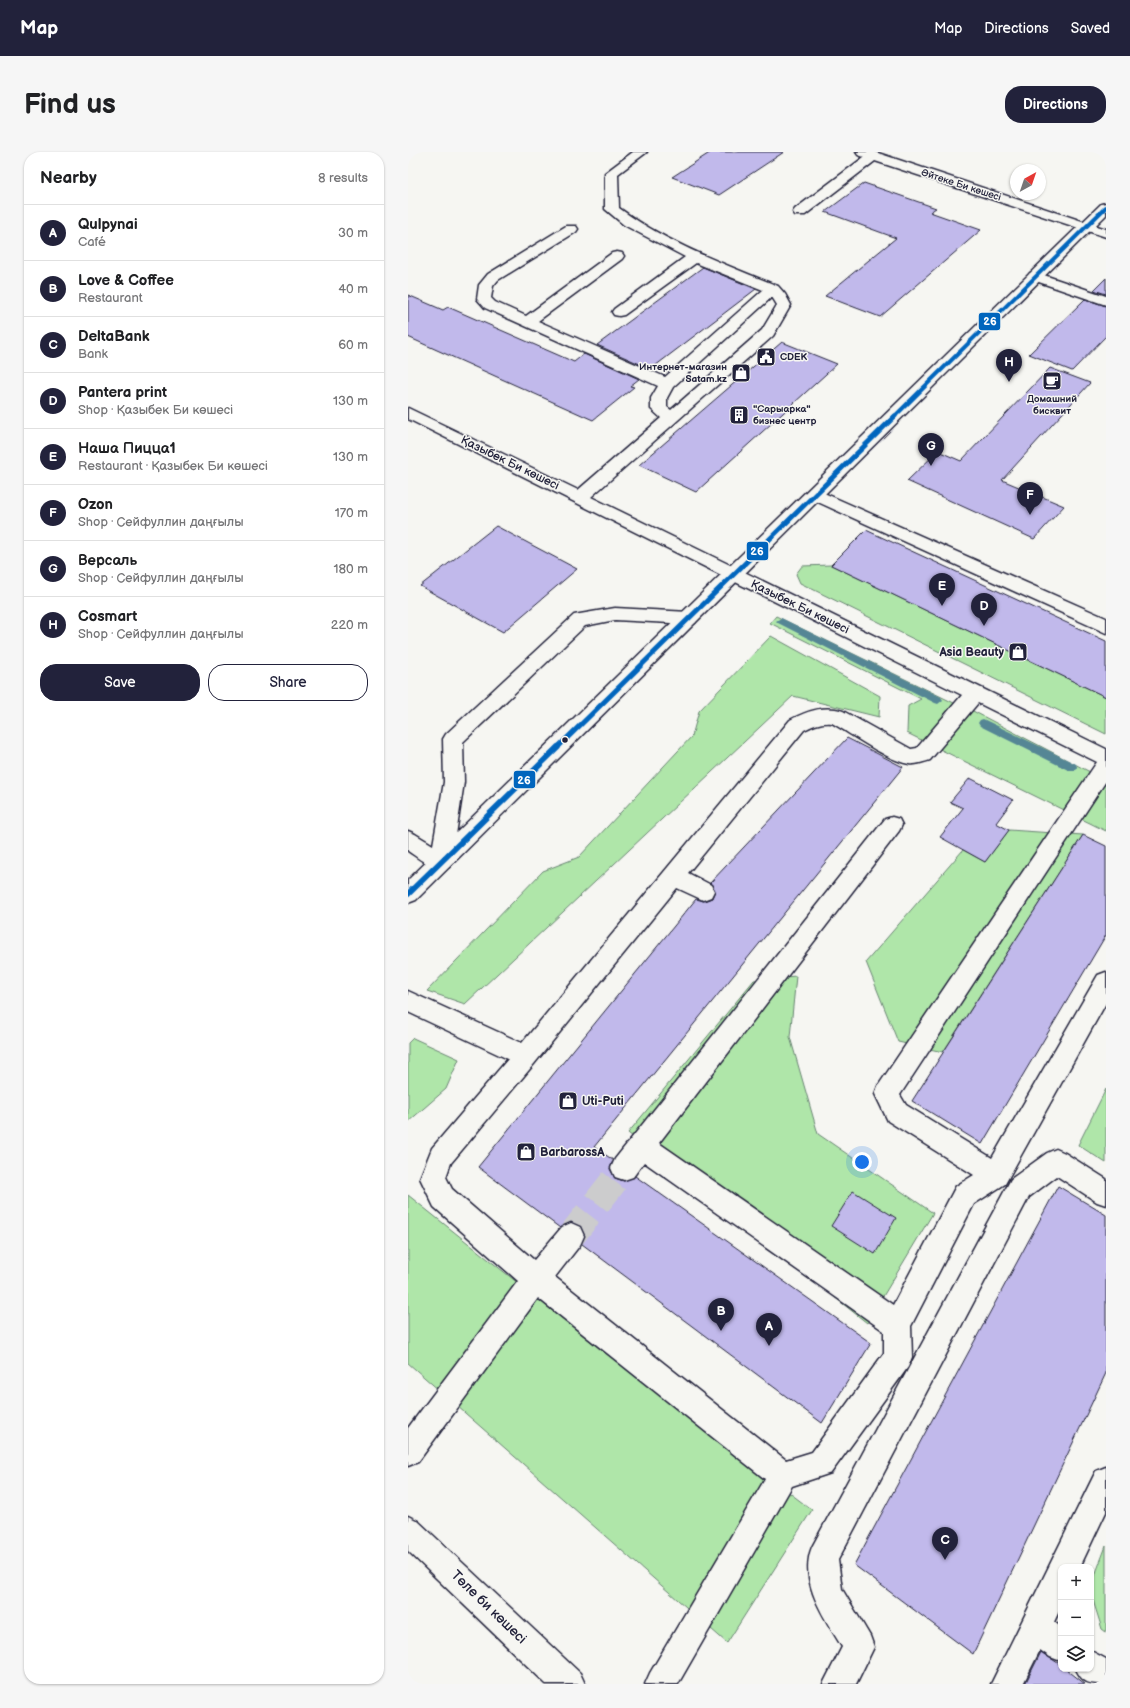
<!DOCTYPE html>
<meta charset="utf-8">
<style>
:root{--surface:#fff;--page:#f6f6f6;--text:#202124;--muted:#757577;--line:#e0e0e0;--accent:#22223b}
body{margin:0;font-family:"Balsamiq Sans",sans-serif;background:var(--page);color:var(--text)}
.controls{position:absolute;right:12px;bottom:12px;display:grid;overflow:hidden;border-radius:8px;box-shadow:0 1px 3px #0004}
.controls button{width:36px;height:36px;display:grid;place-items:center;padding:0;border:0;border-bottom:1px solid var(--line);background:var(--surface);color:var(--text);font:20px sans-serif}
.compass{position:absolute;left:602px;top:12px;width:36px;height:36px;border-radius:50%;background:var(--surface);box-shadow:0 1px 3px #0004;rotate:40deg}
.you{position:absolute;left:454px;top:1010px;width:14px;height:14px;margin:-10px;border:3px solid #fff;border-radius:50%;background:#1a73e8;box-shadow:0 0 0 6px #1a73e833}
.badge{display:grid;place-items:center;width:26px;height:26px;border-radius:50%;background:var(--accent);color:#fff;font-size:13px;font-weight:700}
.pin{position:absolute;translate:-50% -33px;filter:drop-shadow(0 1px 2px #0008)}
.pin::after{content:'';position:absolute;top:21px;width:14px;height:12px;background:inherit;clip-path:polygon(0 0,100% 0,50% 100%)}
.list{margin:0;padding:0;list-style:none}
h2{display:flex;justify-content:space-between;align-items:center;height:52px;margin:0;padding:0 16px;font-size:17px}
h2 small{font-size:13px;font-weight:400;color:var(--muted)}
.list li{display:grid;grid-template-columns:26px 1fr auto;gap:12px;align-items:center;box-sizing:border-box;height:56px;padding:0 16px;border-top:1px solid var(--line)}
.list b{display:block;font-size:15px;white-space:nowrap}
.list p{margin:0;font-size:13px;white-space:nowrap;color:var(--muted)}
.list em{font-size:13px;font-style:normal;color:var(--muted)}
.actions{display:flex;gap:8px;padding:12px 16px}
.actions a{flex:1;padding:9px 0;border:1px solid var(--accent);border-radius:16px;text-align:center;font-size:14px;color:var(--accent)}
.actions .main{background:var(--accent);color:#fff}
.icon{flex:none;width:22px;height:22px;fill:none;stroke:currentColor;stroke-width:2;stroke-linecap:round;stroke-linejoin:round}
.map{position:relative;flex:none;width:698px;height:1532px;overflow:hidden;border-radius:16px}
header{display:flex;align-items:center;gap:24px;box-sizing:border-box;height:56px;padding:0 20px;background:var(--accent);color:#fff}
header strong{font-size:19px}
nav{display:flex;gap:22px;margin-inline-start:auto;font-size:14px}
.intro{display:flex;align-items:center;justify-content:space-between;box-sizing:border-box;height:96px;padding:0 24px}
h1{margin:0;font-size:28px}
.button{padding:10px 18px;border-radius:16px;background:var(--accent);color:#fff;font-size:14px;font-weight:700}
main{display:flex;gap:24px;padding:0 24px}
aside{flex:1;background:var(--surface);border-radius:16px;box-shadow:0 1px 3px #0004}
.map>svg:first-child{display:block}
</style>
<header>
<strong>Map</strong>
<nav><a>Map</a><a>Directions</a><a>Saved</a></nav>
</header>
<div class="intro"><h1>Find us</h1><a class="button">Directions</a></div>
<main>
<aside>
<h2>Nearby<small>8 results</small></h2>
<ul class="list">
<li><span class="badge">A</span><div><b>Qulpynai</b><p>Café</p></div><em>30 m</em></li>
<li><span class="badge">B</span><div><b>Love &amp; Coffee</b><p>Restaurant</p></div><em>40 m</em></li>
<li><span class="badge">C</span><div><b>DeltaBank</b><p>Bank</p></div><em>60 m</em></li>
<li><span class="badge">D</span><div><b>Pantera print</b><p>Shop · Қазыбек Би көшесі</p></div><em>130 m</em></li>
<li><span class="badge">E</span><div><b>Наша Пицца1</b><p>Restaurant · Қазыбек Би көшесі</p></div><em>130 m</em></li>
<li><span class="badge">F</span><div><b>Ozon</b><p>Shop · Сейфуллин даңғылы</p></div><em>170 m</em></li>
<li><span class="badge">G</span><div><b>Версаль</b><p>Shop · Сейфуллин даңғылы</p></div><em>180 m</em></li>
<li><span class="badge">H</span><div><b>Cosmart</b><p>Shop · Сейфуллин даңғылы</p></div><em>220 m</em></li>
</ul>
<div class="actions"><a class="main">Save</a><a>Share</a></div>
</aside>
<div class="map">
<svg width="698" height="1532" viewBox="0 0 698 1532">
<rect width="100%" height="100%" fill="#f6f6f2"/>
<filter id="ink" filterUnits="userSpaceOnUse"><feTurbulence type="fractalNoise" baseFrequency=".025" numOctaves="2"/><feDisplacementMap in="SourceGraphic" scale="8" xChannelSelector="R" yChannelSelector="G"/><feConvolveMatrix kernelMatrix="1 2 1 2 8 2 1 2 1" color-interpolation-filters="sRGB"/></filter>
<g filter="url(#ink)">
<g fill="#afe6a9" stroke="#688472">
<path d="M423 413 698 545V582L392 431 388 422 394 414Z"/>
<path d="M368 464 548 552 540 561 555 569 563 558 684 621 698 626V679L499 581 500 554 513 547 362 471Z"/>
<path d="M363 484 472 544 471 565 385 544 57 852 19 839 135 719 171 705 284 584 291 559Z"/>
<path d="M601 678 675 683 535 900 490 890 458 810 555 698 577 710Z"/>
<path d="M388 824 382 885 410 982 525 1061 459 1171 220 981 346 828Z"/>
<path d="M5 886 51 907 38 937 0 970V891Z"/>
<path d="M698 937V1011L670 993Z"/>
<path d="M0 1043 196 1200 404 1358 319 1491 0 1211Z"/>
<path d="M698 1394V1480L694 1477 683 1442V1434Z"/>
</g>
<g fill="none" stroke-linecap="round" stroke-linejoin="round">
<g fill="#558695" fill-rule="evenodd">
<path d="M373 466 533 545 535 548 530 552 527 551 370 471 368 469Z"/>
<path d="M575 567 668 612 669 615 668 618H660L572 574 570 571 572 568Z"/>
</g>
</g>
<g fill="#c1b9eb" stroke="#22223b">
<path d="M303 0H376L311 43 264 25Z"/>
<path d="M456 31 528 56 522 60 573 78 472 165 417 144 488 86 417 60Z"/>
<path d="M295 115 348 137 243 217 189 193Z"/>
<path d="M698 126V142L686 138Z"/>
<path d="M0 143 35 158 40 155 166 210 176 202 231 227 222 234 226 235 185 268 0 185Z"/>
<path d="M677 147 698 154V184L664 219 621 202Z"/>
<path d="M374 190 429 212 288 340 231 313Z"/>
<path d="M642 216 682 231 594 328 656 354 626 387 499 329 530 299 553 309Z"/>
<path d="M88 374 169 417 95 480 12 434Z"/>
<path d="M458 378 698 489V545L423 413Z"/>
<path d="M439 586 495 615 186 995 205 1008 202 1017 207 1026 216 1029 227 1024 463 1191 414 1271 174 1092 177 1083 173 1074 162 1070 152 1076 70 1015 288 747 296 749 304 746 307 738 302 731Z"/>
<path d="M562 626 605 648 588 671 601 678 577 710 532 685 555 656 542 650Z"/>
<path d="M675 683 698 694V783L574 992 504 949Z"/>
<path d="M650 1034 698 1063V1221L565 1502 446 1413Z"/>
<path d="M445 1039 488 1066 467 1102 423 1074Z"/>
<path d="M633 1500 653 1513V1517H658L677 1532H617Z"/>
</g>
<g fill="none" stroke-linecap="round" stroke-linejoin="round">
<path stroke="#cccccd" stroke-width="28" stroke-dasharray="28 14" stroke-linecap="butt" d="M163 1084 216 1016"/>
<defs>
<g id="minor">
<path d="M225 0H239L210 22 211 56C258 91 316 112 370 134L377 142 383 153 365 184 183 345 698 597V629L492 943 498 953 584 1006 690 823 698 820V851L597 1032 566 1052 503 1174 504 1205 500 1215 423 1321 384 1334 270 1532H237L242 1521 357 1327 130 1146 10 1310 0 1314V1276L110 1129 26 1055 12 1026 24 996 100 907 0 860V839L114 891 382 568C399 559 416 553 435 559L503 597 509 596 554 543 0 267V256L170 338 253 266 243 257V246L250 234 77 156 69 147 71 133 80 122 158 74H168L170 77 168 80 90 128 85 134 83 146 87 150 118 164 204 101 209 100 214 101 216 104 214 107 130 169 257 225 355 138 288 111 216 163 211 164 206 163 204 160 206 157 277 105 216 73 197 57V21ZM364 145 369 153 354 178 263 258 259 255V246L265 235ZM570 551 689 610 470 934 467 942 480 969 566 1023 548 1034 485 1153 251 991 491 679 494 673 491 667 484 665 477 667 207 1007 203 1016 207 1025 216 1028 225 1025 236 1010 476 1179V1201L404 1300 378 1308 147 1125 172 1093 176 1084 172 1075 163 1071 154 1075 126 1108 44 1037 38 1025 43 1011 126 912 269 736 295 748 303 745 306 739 303 733 280 721 396 578C406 573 413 570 424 571 443 582 481 609 501 612 507 613 516 610 522 608Z"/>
<path d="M448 0H467L698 77V85L467 9 397 63H387L385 60 387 57 456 5 450 3Z"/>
<path d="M627 120 698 144V153L622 127 620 124 622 121Z"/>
<path d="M407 337 698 466V481L401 346 399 342 401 338Z"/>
<path d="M207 456 281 460 287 461 290 466 287 471 281 472 207 468 177 474 55 590 56 630 44 709 41 715C26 720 12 707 0 699V679L7 682 25 693 36 630 35 587 38 582 166 463Z"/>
<path d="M648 997 657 1001 698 1027V1053L689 1050 649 1024 621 1045 430 1408 434 1437 462 1484 466 1495 448 1532H415L434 1495C417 1466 390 1430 404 1395L603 1027 639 1001Z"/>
<path d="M698 1315V1360L672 1415H653V1455L646 1470 653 1475V1509L642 1505 632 1498 615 1532H583L688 1319Z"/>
<path d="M683 1499 698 1507V1532C682 1532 675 1532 668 1517H683Z"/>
</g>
<g id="major">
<path d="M698 51V63L8 748 0 751V728L693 52Z"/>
<path d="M0 1364 10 1369 172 1521 177 1532H138L0 1399Z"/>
</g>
</defs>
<use href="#minor" stroke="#22223b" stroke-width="3"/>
<use href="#major" stroke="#22223b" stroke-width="3"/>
<use href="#minor" fill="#f6f6f2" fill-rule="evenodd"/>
<use href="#major" fill="#f6f6f2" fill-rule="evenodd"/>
<defs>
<path id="bus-1-far2" d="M486 265 698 55"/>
<path id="bus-1-far1" d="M149 596 487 264"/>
<path id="bus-1" d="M0 742 150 595"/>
</defs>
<use href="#bus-1-far2" stroke="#f6f6f2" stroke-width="6"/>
<use href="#bus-1-far1" stroke="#f6f6f2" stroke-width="8"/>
<use href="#bus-1" stroke="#f6f6f2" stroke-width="9"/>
<use href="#bus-1-far2" stroke="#0065bd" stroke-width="4"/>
<use href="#bus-1-far1" stroke="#0065bd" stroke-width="5"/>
<use href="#bus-1" stroke="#0065bd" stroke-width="6"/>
</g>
</g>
<defs>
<symbol id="civic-square" viewBox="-11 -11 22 22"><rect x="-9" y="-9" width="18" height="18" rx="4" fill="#22223b" stroke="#f6f6f2"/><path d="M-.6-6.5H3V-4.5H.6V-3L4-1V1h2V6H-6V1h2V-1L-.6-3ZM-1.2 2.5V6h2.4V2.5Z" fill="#fff"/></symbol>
<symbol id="shop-square" viewBox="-11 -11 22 22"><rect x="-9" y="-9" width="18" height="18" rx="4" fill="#22223b" stroke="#f6f6f2"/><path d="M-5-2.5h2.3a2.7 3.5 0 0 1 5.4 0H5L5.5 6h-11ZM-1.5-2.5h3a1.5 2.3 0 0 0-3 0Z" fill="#fff"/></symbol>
<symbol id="cafe-square" viewBox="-11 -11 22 22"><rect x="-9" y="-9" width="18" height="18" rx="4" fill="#22223b" stroke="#f6f6f2"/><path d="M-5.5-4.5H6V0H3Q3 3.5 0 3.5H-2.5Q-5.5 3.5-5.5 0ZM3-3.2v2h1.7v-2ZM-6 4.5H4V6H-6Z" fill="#fff"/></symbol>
<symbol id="building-square" viewBox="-11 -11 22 22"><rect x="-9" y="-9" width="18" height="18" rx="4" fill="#22223b" stroke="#f6f6f2"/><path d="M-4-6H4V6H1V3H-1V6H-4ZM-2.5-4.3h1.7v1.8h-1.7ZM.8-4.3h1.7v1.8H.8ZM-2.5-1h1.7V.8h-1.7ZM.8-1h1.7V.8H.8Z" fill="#fff"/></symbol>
</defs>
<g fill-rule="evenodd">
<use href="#civic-square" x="347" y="194" width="22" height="22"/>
<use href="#shop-square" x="322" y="210" width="22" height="22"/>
<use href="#cafe-square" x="633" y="218" width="22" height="22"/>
<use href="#building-square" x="320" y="252" width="22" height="22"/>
<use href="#shop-square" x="599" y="489" width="22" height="22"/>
<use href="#shop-square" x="149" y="938" width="22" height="22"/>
<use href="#shop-square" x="107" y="989" width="22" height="22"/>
</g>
<circle fill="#22223b" stroke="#f6f6f2" stroke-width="1.5" cx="157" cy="588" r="3.5"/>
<g text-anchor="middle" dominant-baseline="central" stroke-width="3" stroke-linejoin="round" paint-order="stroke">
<g font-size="10" fill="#22223b" stroke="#f6f6f2">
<text transform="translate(553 33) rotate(18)">Әйтеке Би көшесі</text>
</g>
<g font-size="10" font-weight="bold" fill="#22223b" stroke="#f6f6f2" text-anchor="start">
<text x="372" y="205">CDEK</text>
<text x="319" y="215" text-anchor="end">Интернет-магазин<tspan x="319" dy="12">Satam.kz</tspan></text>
<text x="644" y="247" text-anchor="middle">Домашний<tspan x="644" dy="12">бисквит</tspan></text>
<text x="345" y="257">"Сарыарка"<tspan x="345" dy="12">бизнес центр</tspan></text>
</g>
<g font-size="12" fill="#22223b" stroke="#f6f6f2">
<text transform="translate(102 311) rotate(26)">Қазыбек Би көшесі</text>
<text transform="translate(392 455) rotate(26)">Қазыбек Би көшесі</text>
</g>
<g font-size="12" font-weight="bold" fill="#22223b" stroke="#f6f6f2" text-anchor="start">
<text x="596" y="500" text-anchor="end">Asia Beauty</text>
<text x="174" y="949">Uti-Puti</text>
<text x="132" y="1000">BarbarossA</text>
</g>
<g font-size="14" fill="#22223b" stroke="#f6f6f2">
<text transform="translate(81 1455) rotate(44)">Төле би көшесі</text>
</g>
</g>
<g stroke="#f6f6f2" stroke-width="1.5">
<rect x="570" y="160" width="23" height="19" rx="4" fill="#0065bd"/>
<rect x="338" y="389" width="23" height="20" rx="4" fill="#0065bd"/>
<rect x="105" y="618" width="23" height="19" rx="4" fill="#0065bd"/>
</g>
<g font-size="11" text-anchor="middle" font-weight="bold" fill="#fff">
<text x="582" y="173">26</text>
<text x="349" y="403">26</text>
<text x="116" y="632">26</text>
</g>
</svg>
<div class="controls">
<button>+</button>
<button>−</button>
<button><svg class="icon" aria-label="layers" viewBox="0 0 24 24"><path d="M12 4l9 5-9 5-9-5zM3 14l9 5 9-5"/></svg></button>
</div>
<svg class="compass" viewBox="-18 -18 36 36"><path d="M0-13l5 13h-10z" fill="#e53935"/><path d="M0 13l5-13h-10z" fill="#757577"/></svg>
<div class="you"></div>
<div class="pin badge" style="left:361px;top:1194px">A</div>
<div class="pin badge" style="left:313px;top:1179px">B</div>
<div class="pin badge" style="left:537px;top:1408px">C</div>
<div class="pin badge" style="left:576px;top:474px">D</div>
<div class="pin badge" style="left:534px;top:454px">E</div>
<div class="pin badge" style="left:622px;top:363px">F</div>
<div class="pin badge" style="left:523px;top:314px">G</div>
<div class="pin badge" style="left:601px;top:230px">H</div>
</div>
</main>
